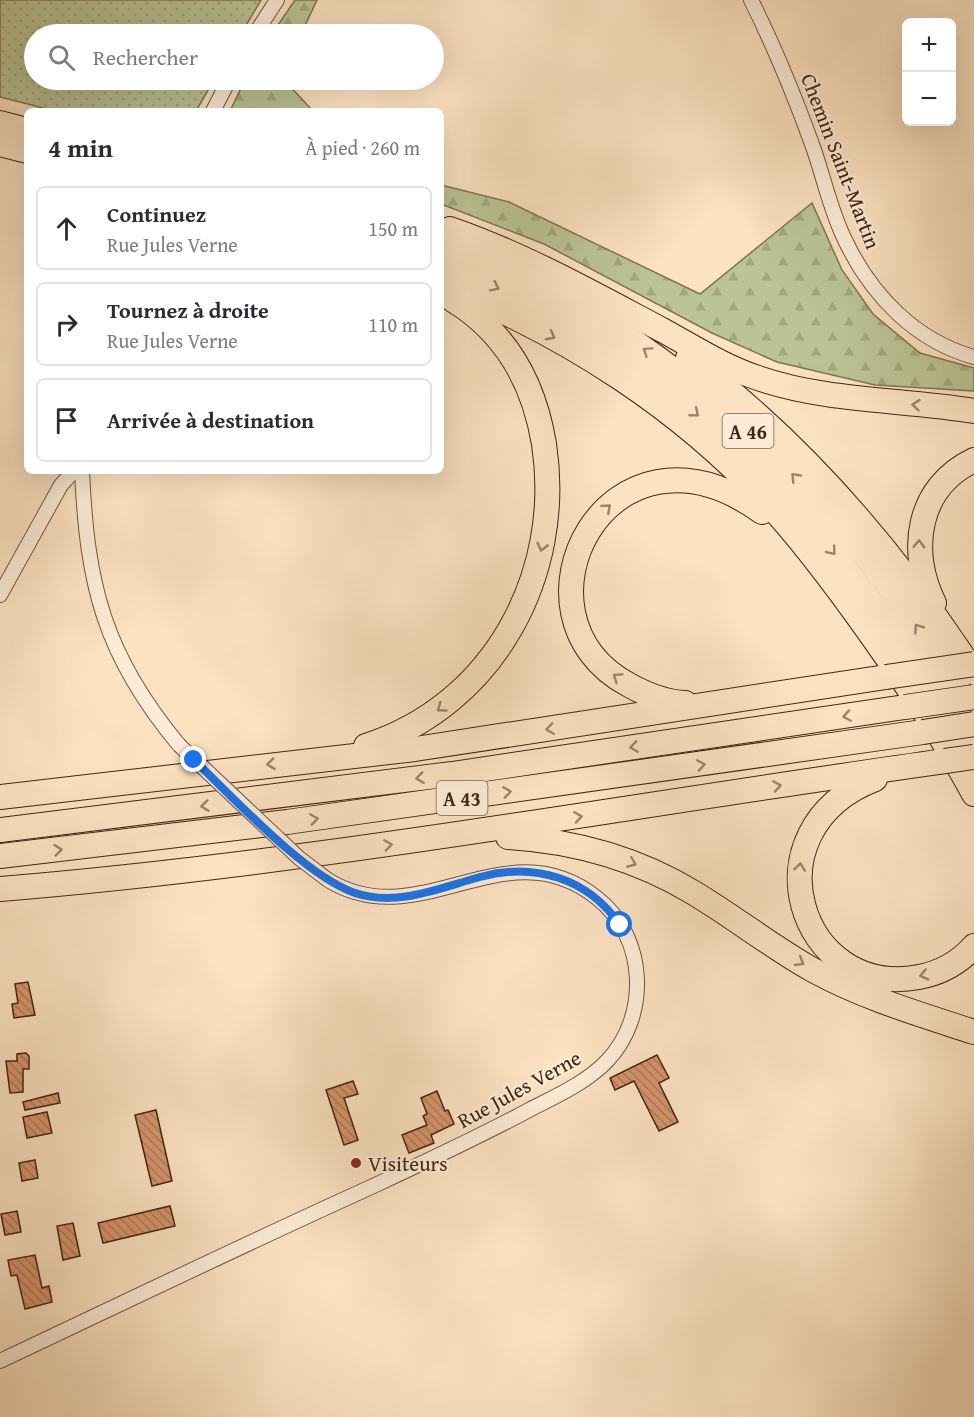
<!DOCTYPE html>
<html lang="fr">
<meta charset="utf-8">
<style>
:root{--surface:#fff;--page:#f2f2f3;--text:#2b2b33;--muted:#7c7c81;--line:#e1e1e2}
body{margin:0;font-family:"Gentium Book Plus",serif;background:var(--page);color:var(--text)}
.controls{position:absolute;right:18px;top:18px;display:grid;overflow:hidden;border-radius:9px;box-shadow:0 6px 24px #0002}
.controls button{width:54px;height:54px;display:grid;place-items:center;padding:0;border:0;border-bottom:2px solid var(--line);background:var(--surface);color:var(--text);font:30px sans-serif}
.stop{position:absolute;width:18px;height:18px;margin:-14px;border:4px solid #1a73e8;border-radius:50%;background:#fff}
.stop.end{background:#1a73e8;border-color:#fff;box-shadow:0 2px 6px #0008}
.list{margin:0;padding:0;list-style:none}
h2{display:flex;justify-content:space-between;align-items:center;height:78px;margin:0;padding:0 24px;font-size:26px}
h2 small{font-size:20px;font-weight:400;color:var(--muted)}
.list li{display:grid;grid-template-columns:39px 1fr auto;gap:18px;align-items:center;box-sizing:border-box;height:84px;margin:0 12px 12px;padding:0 12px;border:2px solid var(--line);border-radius:9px}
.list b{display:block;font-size:22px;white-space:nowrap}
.list p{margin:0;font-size:20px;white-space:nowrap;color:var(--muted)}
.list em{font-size:20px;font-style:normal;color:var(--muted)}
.icon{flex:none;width:33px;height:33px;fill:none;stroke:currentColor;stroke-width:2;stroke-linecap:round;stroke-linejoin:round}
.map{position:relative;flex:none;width:974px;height:1417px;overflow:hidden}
.search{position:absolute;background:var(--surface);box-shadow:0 6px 24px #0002;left:24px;top:24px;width:420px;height:66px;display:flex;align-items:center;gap:15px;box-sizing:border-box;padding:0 21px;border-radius:33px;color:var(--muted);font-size:22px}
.panel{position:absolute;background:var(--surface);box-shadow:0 6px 24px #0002;left:24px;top:108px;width:420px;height:366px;border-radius:9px}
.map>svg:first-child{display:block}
</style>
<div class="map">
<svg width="974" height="1417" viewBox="0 0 974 1417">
<defs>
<pattern id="forest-firs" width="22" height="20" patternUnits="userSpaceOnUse" patternTransform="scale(1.5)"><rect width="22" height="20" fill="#bbc496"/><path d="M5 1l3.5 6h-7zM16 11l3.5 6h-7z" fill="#a2a880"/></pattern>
<pattern id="park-dots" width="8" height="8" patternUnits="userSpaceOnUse" patternTransform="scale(1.5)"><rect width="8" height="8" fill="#bbc496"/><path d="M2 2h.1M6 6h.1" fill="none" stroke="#a2a880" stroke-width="1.8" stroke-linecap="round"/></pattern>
<pattern id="building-back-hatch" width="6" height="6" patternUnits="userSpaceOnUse" patternTransform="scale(1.5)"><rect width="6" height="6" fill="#d6946b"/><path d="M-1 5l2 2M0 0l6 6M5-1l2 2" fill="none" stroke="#af7857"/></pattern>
</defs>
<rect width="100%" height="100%" fill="#fbe2c1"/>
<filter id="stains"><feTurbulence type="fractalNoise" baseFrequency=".00333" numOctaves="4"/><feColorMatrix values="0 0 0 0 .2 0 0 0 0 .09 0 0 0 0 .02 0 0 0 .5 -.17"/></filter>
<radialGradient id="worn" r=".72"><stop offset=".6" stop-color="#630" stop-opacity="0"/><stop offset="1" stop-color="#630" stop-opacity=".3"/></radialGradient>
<g fill="url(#forest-firs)" stroke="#807454" stroke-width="1.5">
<path d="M295 0H317L301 34H272Z"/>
<path d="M245 80H284L313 111H230Z"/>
<path d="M441 185 509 202 700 294 812 203 842 270 873 314 920 353 974 368V391L875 385 777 362 712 333 544 244 441 204Z"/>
</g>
<path fill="url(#park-dots)" stroke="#807454" stroke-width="1.5" d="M0 0H261L241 34H34V80H214L196 111H55L0 97Z"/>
<g fill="url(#building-back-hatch)" stroke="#442311" stroke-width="1.5">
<path d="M28 982 35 1015 14 1018 12 1004 18 1003 15 984Z"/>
<path d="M26 1053 29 1056V1069H23V1092L10 1093 6 1061H17V1054Z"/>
<path d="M657 1055 669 1078 659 1083 678 1122 659 1131 634 1081 615 1090 610 1078Z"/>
<path d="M353 1081 358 1094 344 1098 358 1140 344 1145 326 1090Z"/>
<path d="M437 1091 445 1111 448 1110 454 1124 431 1135 434 1143 409 1153 402 1135 427 1125 423 1116 427 1114 421 1098Z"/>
<path d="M58 1093 60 1103 25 1110 23 1102Z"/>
<path d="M156 1110 172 1181 152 1186 135 1115Z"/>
<path d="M47 1112 52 1133 27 1138 23 1117Z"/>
<path d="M35 1160 38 1178 22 1181 19 1163Z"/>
<path d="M170 1206 175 1226 103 1243 98 1223Z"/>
<path d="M17 1211 21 1232 5 1235 1 1214Z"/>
<path d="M73 1223 80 1256 63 1260 57 1226Z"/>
<path d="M35 1255 42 1288 49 1286 52 1302 25 1309 17 1275 11 1276 8 1260Z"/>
</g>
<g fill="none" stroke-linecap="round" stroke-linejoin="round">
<defs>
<g id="street">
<path d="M751 0C775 48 795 97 813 147 824 178 831 213 846 242 872 296 916 341 974 357"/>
<path d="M255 34 277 0"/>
<path d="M213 111 229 80"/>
<path d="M82 471C87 585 104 655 179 745"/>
<path d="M0 595 61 485 74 471"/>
<path d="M0 1361C123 1303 245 1244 369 1188 423 1163 477 1138 529 1110 556 1096 586 1083 607 1061 650 1016 647 937 597 898 505 825 421 937 328 880"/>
</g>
<g id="highway">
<path d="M0 123 27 130"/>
<path d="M0 144 27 151"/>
<path d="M450 229C525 255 594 294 664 331 695 348 724 367 758 378 828 402 902 399 974 411"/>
<path d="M441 242C613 305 762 425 875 568 912 615 943 665 974 715"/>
<path d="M441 264C687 362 841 534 974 755"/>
<path d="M441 284C567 335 685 410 776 512 816 557 852 607 886 656 918 701 948 746 974 794"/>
<path d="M688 358C802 443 897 555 974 673"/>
<path d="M934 603C908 551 917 487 974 460"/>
<path d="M685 703C665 702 647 695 629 685 499 616 607 400 762 512"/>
<path d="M366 746C494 705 564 574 544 444 534 383 507 333 453 300"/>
<path d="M875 779C745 829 799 1000 919 977 940 973 959 963 974 946"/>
<path d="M0 797 415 749 886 677"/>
<path d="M0 830 452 774 905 707"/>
<path d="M508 837C573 841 638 859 694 893 734 917 772 947 813 970 864 998 919 1014 974 1032"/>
<path d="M0 856 287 822 923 732"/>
<path d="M0 889C317 863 630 805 945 761"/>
</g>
</defs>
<use href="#street" stroke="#72533d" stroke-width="16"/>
<use href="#highway" stroke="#442311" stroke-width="26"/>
<use href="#street" stroke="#fcecd7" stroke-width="14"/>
<use href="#highway" stroke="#fbe2c1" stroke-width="24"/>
<defs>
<path id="street-bridge" d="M179 745 299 858 328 880"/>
<g id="highway-bridge">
<path d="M886 677 974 664"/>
<path d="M905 707 974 697"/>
<path d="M923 732 974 724"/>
<path d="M945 761 974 757"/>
</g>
</defs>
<use href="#street-bridge" stroke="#72533d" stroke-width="16" stroke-linecap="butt"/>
<use href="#highway-bridge" stroke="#442311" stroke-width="26" stroke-linecap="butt"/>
<use href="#street-bridge" stroke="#fcecd7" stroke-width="14"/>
<use href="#highway-bridge" stroke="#fbe2c1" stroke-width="24"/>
</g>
<defs><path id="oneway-chevron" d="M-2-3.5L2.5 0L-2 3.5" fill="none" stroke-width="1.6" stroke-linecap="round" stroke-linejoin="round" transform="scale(1.5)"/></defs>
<g stroke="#a08269">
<use href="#oneway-chevron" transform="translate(495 287) rotate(26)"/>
<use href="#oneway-chevron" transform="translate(551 336) rotate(28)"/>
<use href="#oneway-chevron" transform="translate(647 351) rotate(-145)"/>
<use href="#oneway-chevron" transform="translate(916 405) rotate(-175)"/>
<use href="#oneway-chevron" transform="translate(695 413) rotate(39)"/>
<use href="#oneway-chevron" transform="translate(795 477) rotate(-134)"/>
<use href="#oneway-chevron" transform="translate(607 508) rotate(-41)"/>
<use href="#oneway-chevron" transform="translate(919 544) rotate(-88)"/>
<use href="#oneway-chevron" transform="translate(542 547) rotate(103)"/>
<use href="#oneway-chevron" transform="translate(832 551) rotate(50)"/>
<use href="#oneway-chevron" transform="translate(918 628) rotate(-125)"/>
<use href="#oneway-chevron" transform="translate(617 677) rotate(-145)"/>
<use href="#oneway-chevron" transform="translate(441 708) rotate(144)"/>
<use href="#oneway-chevron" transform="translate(847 716) rotate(171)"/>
<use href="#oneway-chevron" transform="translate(550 729) rotate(172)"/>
<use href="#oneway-chevron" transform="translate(634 747) rotate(172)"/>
<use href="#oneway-chevron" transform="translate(271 764) rotate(173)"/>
<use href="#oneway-chevron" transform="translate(701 765) rotate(-8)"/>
<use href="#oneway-chevron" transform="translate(420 778) rotate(173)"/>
<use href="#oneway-chevron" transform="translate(777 786) rotate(-9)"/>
<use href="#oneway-chevron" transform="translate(507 792) rotate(-8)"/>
<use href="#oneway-chevron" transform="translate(205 806) rotate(173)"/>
<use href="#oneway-chevron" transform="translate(578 817) rotate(-9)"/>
<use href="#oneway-chevron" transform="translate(314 819) rotate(-8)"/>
<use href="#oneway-chevron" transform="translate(388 845) rotate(-8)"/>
<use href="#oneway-chevron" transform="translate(58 850) rotate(-6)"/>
<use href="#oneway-chevron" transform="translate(632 863) rotate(22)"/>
<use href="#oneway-chevron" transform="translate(800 867) rotate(-83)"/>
<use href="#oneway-chevron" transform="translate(800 962) rotate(31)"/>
<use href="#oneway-chevron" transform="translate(924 975) rotate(167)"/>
</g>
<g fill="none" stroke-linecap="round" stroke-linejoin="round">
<path stroke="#1a73e8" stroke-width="8" d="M194 760C234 798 305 876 355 893 397 907 439 888 480 877 534 862 588 878 620 925"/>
</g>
<circle fill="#8f2418" stroke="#fcecd7" stroke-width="2" cx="356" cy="1163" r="6"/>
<g text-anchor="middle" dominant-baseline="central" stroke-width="4.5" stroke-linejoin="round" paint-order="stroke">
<g fill="#fcecd7" stroke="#7b5f4c" stroke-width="1.5">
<rect x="722.5" y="414" width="51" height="34" rx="4.5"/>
<rect x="436.5" y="781" width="51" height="34" rx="4.5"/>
</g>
<g font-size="20" font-weight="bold" fill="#442311">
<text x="748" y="431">A 46</text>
<text x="462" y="798">A 43</text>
</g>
<g font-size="21" fill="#442311" stroke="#fcecd7">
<text transform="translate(841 161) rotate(69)">Chemin Saint-Martin</text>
<text transform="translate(519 1089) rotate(-29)">Rue Jules Verne</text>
</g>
<g font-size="21" fill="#442311" stroke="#fcecd7" text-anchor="start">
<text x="368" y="1163">Visiteurs</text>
</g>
</g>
<rect width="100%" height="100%" filter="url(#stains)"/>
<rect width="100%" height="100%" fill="url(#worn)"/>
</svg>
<div class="controls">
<button>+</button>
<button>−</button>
</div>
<div class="stop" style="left:620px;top:925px"></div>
<div class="stop end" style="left:194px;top:760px"></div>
<div class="search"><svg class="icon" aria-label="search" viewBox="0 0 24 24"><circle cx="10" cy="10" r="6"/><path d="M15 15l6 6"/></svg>Rechercher</div>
<section class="panel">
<h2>4 min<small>À pied · 260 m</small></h2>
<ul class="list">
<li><svg class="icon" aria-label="ahead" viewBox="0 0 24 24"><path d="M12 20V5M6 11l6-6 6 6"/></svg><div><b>Continuez</b><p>Rue Jules Verne</p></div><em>150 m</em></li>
<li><svg class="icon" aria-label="right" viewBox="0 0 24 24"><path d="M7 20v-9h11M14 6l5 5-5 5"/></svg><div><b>Tournez à droite</b><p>Rue Jules Verne</p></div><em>110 m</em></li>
<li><svg class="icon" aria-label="arrive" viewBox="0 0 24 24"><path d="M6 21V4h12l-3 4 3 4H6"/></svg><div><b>Arrivée à destination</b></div></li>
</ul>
</section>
</div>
